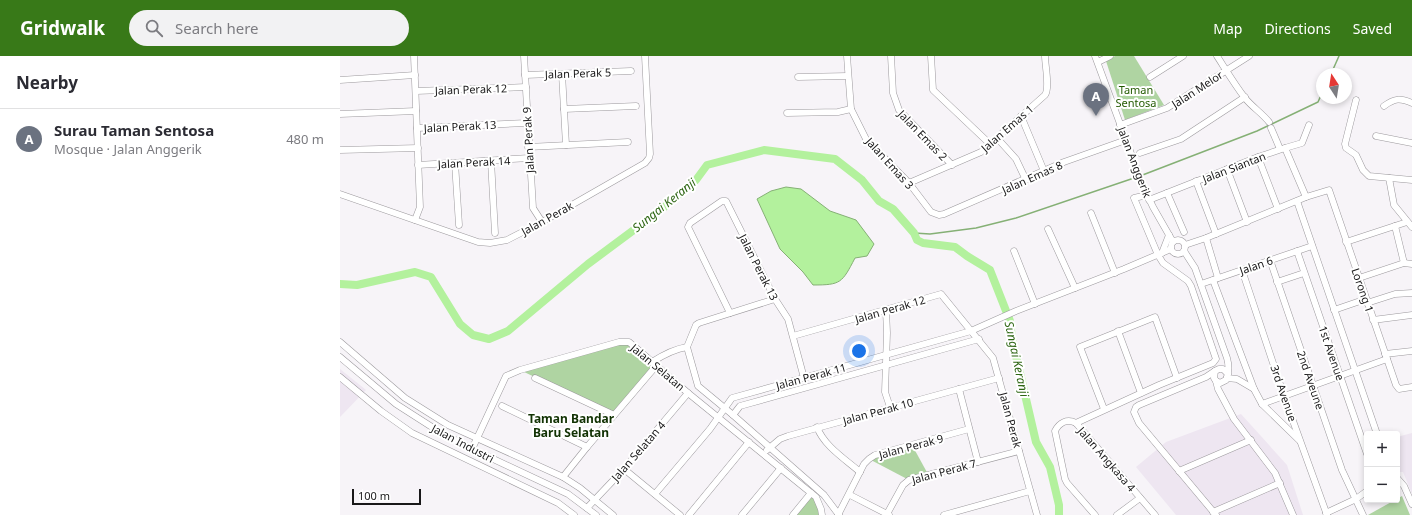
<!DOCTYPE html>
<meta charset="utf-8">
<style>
:root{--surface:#fff;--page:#f2f2f3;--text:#2b2b33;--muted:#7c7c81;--line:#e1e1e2;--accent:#387918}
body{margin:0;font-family:"Noto Sans",sans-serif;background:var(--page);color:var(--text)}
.controls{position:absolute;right:12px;bottom:12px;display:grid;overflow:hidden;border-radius:4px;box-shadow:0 2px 6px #0003}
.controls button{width:36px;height:36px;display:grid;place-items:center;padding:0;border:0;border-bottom:1px solid var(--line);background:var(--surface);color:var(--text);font:20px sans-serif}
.compass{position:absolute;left:976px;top:12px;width:36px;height:36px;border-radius:50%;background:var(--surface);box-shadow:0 2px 6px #0003;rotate:348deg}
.scale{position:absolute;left:12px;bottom:10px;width:69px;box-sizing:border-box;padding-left:4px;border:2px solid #191819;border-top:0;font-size:11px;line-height:14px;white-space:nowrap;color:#191819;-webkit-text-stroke:3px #fff;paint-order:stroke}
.you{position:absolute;left:519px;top:295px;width:14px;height:14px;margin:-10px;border:3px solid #fff;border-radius:50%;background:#1a73e8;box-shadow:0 0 0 6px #1a73e833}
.badge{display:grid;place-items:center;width:26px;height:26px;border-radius:50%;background:var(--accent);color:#fff;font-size:13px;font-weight:700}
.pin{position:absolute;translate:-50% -33px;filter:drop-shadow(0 1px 2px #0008)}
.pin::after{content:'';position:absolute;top:21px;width:14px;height:12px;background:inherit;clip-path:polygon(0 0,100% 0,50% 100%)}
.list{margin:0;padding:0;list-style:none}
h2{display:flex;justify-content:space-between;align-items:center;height:52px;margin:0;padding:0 16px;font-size:17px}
h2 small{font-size:13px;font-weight:400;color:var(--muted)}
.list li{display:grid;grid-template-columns:26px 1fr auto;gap:12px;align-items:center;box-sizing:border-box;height:60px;padding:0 16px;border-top:1px solid var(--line)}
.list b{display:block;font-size:15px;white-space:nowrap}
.list p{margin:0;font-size:13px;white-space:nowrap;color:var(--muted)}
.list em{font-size:13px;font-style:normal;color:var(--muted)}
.icon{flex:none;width:22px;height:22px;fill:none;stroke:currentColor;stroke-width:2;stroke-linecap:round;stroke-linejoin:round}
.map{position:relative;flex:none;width:1072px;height:459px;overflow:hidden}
header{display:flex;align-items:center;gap:24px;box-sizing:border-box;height:56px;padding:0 20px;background:var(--accent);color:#fff}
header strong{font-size:19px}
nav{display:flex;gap:22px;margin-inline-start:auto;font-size:14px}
.search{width:280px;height:36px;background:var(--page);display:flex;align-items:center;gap:10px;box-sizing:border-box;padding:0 14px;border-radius:22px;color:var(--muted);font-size:15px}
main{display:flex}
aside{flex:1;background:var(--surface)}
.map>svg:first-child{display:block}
</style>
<header>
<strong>Gridwalk</strong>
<div class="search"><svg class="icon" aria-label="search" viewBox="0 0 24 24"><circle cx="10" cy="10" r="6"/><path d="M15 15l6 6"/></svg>Search here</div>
<nav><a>Map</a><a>Directions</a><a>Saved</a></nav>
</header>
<main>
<aside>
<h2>Nearby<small></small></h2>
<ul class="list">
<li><span class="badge" style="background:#6b7280">A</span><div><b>Surau Taman Sentosa</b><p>Mosque · Jalan Anggerik</p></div><em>480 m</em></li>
</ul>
</aside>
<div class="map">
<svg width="1072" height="459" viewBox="0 0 1072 459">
<rect width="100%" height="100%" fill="#f7f4f8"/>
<g fill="#eee6f1">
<path d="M0 313 26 334 0 361Z"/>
<path d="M901 358 947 409 963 459H836L796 411 826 386Z"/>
<path d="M1072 377V438L1063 416H1057V381Z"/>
</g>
<g fill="#afd4a2">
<path d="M775 0H794L824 49 785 64 766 5Z"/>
<path d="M284 285 316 310 274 359 180 314Z"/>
<path d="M572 389 589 420 569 424 529 403Z"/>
<path d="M471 437 482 459H453Z"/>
<path d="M1062 440 1070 459H1028Z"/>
</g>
<path fill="#b3f19d" stroke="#85b075" d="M446 131 461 133 490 155 516 164 534 188 527 200 515 202C502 227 501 229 473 229L463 216 440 193 417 143 431 135Z"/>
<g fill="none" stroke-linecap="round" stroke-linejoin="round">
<g stroke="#85b075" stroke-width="1.5">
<path d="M991 18 999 0"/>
<path d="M800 120 917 75 978 46 982 37"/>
<path d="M574 177 590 178 636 172 676 162 797 121"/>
</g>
<path stroke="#b3f19d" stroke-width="8" d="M0 228 17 229 75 216 91 221 120 268 133 279 149 283 168 275 248 208 322 153 356 124 367 109 424 94 495 103 522 124 539 145 553 153 574 177 577 184 583 187 615 191 627 200 650 214 670 265 672 283 696 386 710 411 719 449V459"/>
<defs>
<g id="minor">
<path d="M74 0 80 151 75 164"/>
<path d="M184 0 193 152 202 166"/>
<path d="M507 0 511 53 526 83 569 127 591 156 599 159 604 158 724 106 786 84"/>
<path d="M551 0 553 37 559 54 612 109"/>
<path d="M591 0 593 34 650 88"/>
<path d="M755 0 803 130 813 151 833 186"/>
<path d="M877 0C886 14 895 29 905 42 912 51 922 57 929 66"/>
<path d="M758 6 770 0"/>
<path d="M222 18 226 89"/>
<path d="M185 19 291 15"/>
<path d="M458 21 508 20"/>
<path d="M810 21 843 0"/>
<path d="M0 24 75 19"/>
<path d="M76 35 186 31"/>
<path d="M1016 44 1005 88 1006 92 1016 99 1023 114 1029 120 1072 124"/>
<path d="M1044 50C1055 42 1060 42 1072 47"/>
<path d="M224 53 296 50"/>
<path d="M447 57 498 56 511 53"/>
<path d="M0 58 76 55"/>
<path d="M681 60 704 115"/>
<path d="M780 69 827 52 909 0"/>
<path d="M77 72 187 67"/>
<path d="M931 72 940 93"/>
<path d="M1036 80 1072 87"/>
<path d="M657 82 676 103 686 124"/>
<path d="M188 91 288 86"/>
<path d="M945 92 966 141"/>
<path d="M0 94 78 92"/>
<path d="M800 97 841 83 905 41"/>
<path d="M918 101 938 153"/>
<path d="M151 105 155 177"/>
<path d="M115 107 119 169"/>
<path d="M78 109 189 102"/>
<path d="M887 113 907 166"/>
<path d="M1049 122 1054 149 1072 171"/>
<path d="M856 125 876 178"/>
<path d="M569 127 641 96 705 39C710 32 705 9 705 0"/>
<path d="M827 137 844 176"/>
<path d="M0 138 138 186 150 187 167 184 202 166 305 107 309 102 310 98 305 0"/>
<path d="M809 144 918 101 945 92 962 87 969 69"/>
<path d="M957 145 1037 378"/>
<path d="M751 157 775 217"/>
<path d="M1055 170 1064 207"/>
<path d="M708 173 735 232"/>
<path d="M866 182 878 222"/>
<circle cx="838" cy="191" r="7"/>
<path d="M1006 186 1067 166"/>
<path d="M845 189 866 182 966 141 989 134 1056 329 1059 333 1072 331"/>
<path d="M674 195 695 248"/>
<path d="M844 195 855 212 887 302C889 309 889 317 886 324L880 327 876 325 874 322 875 315 879 313H883L888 318"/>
<path d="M957 195 1027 398"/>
<path d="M822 197 829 179"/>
<path d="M930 204 1002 414 1023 459"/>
<path d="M902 214 944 340 987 459"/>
<path d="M1019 222 1064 207 1072 208"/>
<path d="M873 224 914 333"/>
<path d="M937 226 964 217"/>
<path d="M861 228 972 190"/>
<path d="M435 243 359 267 356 269 347 291 358 330 393 359 484 439 499 459"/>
<path d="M1027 247 1055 238 1072 237"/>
<path d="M546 254 547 277 545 336 550 351"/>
<path d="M994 254 1026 243"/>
<path d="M390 257 348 171 350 167 382 145H386L435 243 448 263 464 322"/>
<path d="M1033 264 1072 259"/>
<path d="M778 275 801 337"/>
<path d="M453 280 601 238 653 302 697 459"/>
<path d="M0 286 65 342 108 369 223 421 240 432 273 459"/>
<path d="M1045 298 1072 295"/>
<path d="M0 301 56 348 95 373 132 393 228 438 256 459"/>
<path d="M312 306C323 299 334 293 347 291"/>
<path d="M875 315 866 321 799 349 796 351 794 356 799 367 876 459"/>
<path d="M0 321 41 355 72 377 218 447 234 459"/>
<path d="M195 322 274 359"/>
<path d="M887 322 897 323 914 333 922 348 959 384"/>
<path d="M876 325 878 333 894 363 935 417 953 459"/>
<path d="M619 333 638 406"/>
<path d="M922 348 1047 303"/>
<path d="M162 350 247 391"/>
<path d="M764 353 740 291 815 261 837 322"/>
<path d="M393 359 400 350 639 283"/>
<path d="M736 367 819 329 873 307 876 303 851 230 848 225 823 207 818 199 794 142 807 139"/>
<path d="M477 371C484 390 505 403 520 416"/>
<path d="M132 393 166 320 180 314 279 286H289L348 337 476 441 481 453 482 459"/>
<path d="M427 394 440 383 448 380 659 322"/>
<path d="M284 413 340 459"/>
<path d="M839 415 911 384"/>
<path d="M223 421 247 391 316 310"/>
<path d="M1057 422 1064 430 1072 448"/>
<path d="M315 438 370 373 392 342 631 275 676 255 784 213 831 193"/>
<path d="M510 439 549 459"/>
<path d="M247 452 284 413 348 337"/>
<path d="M873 456 940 427"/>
<path d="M986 457 1016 443 1027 435"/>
<path d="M547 458 563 429 569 424 679 395"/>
<path d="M349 459 409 386"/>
<path d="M402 459 441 412"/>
<path d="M453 459 471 437"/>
<path d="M498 459 524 408 529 403 535 399 629 373"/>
<path d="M604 459 690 435"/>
<path d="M755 459 727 427 725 423 715 375C719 367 727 362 736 367L815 459"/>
<path d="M777 459 800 442"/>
</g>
</defs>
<use href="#minor" stroke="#9c999d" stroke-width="7"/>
<use href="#minor" stroke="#fff" stroke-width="6"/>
</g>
<g text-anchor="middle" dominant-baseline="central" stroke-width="4" stroke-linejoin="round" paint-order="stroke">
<g font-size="11" fill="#191819" stroke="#fff">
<text transform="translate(238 17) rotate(-2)">Jalan Perak 5</text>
<text transform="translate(131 33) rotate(-2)">Jalan Perak 12</text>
<text transform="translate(857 33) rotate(-33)">Jalan Melor</text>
<text transform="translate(120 70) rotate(-3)">Jalan Perak 13</text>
<text transform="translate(667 72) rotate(-41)">Jalan Emas 1</text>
<text transform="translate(583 79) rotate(46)">Jalan Emas 2</text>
<text transform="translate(188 84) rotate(-93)">Jalan Perak 9</text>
<text transform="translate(134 106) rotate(-3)">Jalan Perak 14</text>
<text transform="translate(795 106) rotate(69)">Jalan Anggerik</text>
<text transform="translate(550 107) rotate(48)">Jalan Emas 3</text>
<text transform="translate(894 111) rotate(-21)">Jalan Siantan</text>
<text transform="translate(692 121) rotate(-24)">Jalan Emas 8</text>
<text transform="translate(207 162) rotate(-29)">Jalan Perak</text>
<text transform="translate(916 209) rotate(-19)">Jalan 6</text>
<text transform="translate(419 211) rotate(63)">Jalan Perak 13</text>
<text transform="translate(1023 234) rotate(71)">Lorong 1</text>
<text transform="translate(550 253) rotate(-16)">Jalan Perak 12</text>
<text transform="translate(992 297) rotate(71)">1st Avenue</text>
<text transform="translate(318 311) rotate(40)">Jalan Selatan</text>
<text transform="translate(471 320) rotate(-15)">Jalan Perak 11</text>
<text transform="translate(971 324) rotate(71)">2nd Aveune</text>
<text transform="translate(944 337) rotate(71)">3rd Avenue</text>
<text transform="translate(538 355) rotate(-15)">Jalan Perak 10</text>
<text transform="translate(671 364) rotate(75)">Jalan Perak</text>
<text transform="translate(123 387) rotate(28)">Jalan Industri</text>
<text transform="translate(571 390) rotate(-15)">Jalan Perak 9</text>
<text transform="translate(298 395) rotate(-49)">Jalan Selatan 4</text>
<text transform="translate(767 403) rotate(49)">Jalan Angkasa 4</text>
<text transform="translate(604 415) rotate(-15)">Jalan Perak 7</text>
</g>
<g font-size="11" fill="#235a01" stroke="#fff">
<text x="796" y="33">Taman<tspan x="796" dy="13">Sentosa</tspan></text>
</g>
<g font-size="12" font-style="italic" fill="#2e6614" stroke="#fff">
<text transform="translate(324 149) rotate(-39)">Sungai Keranji</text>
<text transform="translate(677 303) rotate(78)">Sungai Keranji</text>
</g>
<g font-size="12" font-weight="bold" fill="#123204" stroke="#fff">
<text x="231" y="362">Taman Bandar<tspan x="231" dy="14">Baru Selatan</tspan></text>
</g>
</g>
</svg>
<div class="controls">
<button>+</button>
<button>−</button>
</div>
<svg class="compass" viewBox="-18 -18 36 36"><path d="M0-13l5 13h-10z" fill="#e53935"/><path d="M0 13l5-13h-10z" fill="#7c7c81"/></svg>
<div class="scale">100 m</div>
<div class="you"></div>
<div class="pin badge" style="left:756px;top:60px;background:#6b7280">A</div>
</div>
</main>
